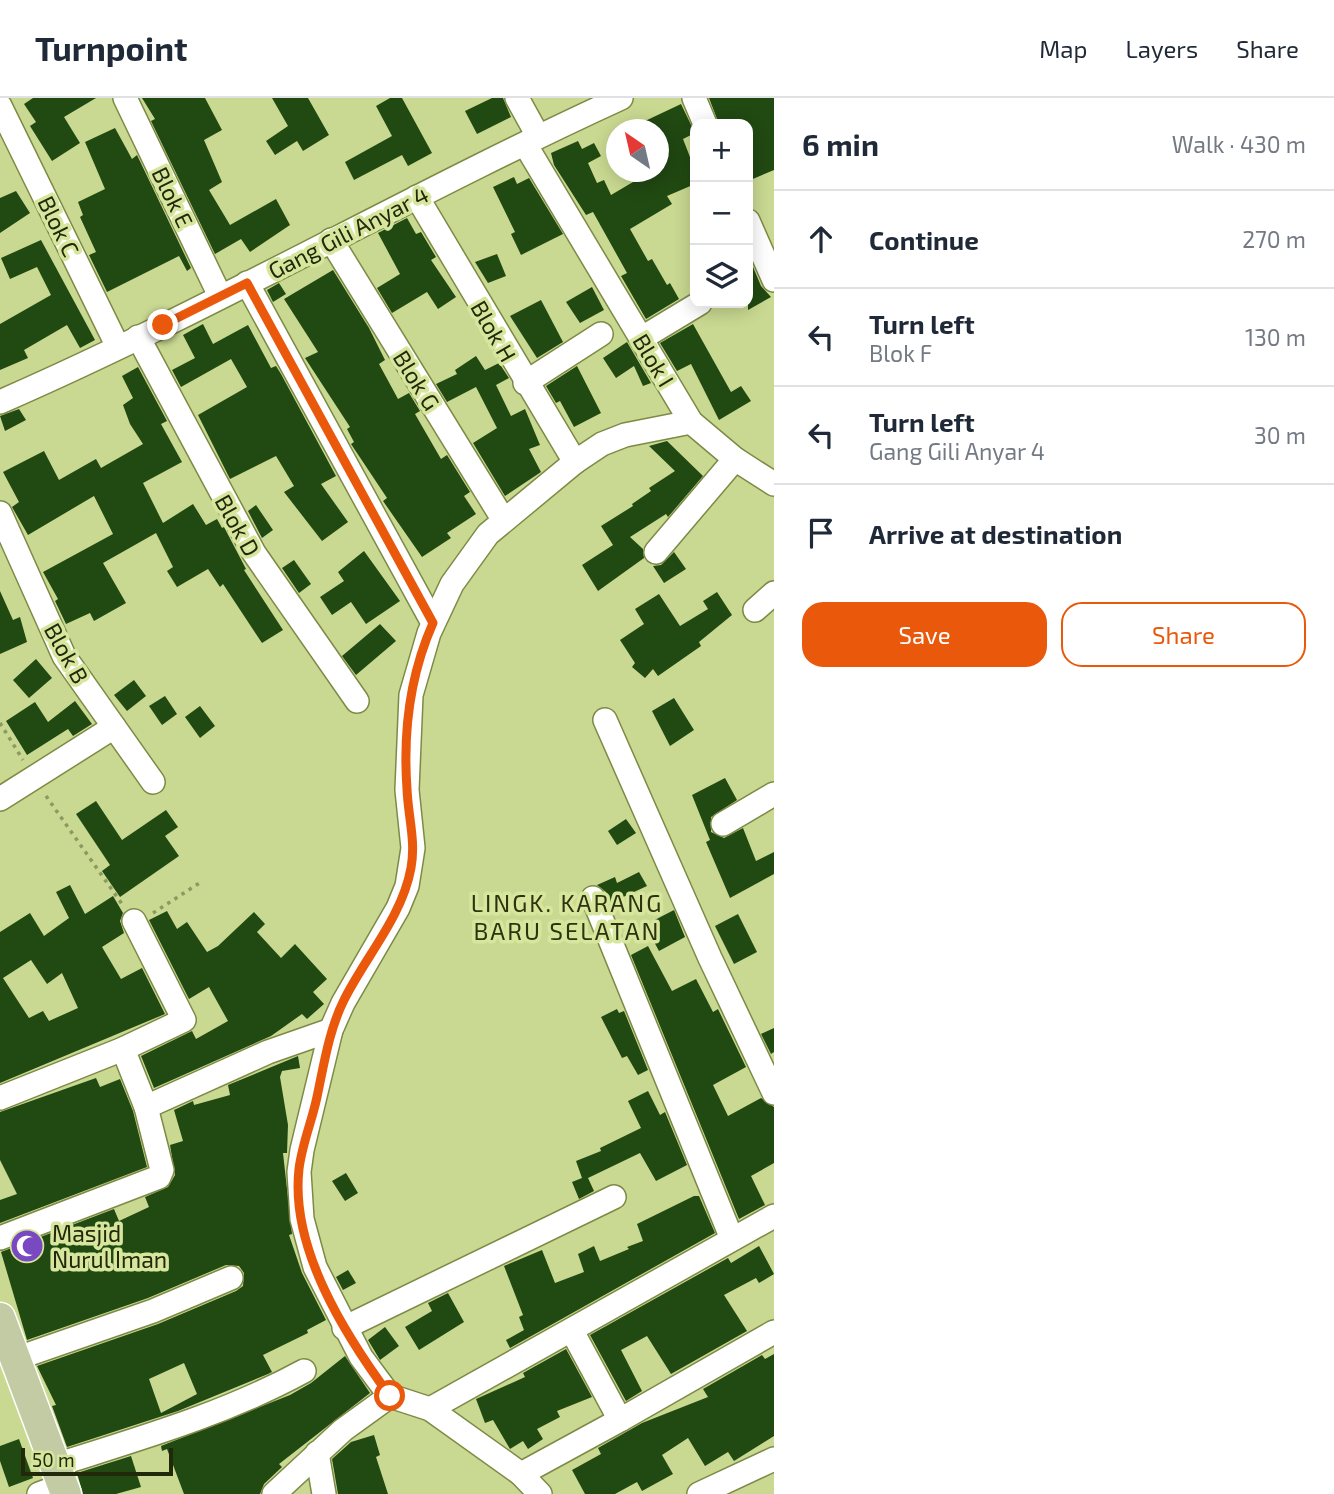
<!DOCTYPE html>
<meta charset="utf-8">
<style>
:root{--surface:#fff;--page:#f2f2f3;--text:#1f2937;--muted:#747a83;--line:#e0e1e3;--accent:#ea580c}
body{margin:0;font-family:"Exo 2",sans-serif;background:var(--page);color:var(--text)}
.controls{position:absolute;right:21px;top:21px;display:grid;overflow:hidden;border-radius:14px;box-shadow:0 4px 18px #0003}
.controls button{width:63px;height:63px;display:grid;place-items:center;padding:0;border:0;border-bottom:2px solid var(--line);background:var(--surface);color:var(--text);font:35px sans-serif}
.compass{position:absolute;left:606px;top:21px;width:63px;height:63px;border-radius:50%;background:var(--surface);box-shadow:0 4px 18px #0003;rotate:326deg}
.scale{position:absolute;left:21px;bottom:18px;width:152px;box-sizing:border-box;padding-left:7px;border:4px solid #22280a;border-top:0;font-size:19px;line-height:24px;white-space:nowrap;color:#22280a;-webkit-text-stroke:5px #d6e69d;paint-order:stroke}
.stop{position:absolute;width:21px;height:21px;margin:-16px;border:5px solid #ea580c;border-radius:50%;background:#fff}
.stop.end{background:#ea580c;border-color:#fff;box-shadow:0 2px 7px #0008}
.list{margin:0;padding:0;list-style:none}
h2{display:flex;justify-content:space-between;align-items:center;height:91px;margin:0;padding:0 28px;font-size:30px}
h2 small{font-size:23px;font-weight:400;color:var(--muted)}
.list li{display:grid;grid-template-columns:46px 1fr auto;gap:21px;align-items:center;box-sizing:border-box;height:98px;padding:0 28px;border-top:2px solid var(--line)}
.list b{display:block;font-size:26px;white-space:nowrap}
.list p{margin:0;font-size:23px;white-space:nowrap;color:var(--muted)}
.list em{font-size:23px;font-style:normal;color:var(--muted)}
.actions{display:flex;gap:14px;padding:21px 28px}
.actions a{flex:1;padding:16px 0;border:2px solid var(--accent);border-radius:21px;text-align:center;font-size:24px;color:var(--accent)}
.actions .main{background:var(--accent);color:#fff}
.icon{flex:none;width:38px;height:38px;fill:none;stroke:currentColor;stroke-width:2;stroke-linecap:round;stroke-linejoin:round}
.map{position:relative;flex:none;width:774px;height:1396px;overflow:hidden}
header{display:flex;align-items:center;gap:42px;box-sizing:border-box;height:98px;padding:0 35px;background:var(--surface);border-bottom:2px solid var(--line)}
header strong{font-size:33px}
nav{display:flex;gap:38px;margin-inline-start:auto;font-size:24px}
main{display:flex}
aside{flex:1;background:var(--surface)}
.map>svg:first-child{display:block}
</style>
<header>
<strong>Turnpoint</strong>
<nav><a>Map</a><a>Layers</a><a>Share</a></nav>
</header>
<main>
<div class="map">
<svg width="774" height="1396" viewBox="0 0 774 1396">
<rect width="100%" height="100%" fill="#c9d991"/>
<g fill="#214912" fill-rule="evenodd">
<path d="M33 0H96L64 19 80 45 52 63 30 28 36 24 24 6Z"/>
<path d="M142 0H205L222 32 204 42 222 84 209 92 230 127 276 101 290 127 250 154 241 141 215 156 151 23 155 21Z"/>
<path d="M272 0H308L329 37 303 53 297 43 275 57 266 43 288 28Z"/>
<path d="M390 0H402L432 55 408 68 402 57 354 82 345 64 392 38 376 8Z"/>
<path d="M492 0H503L511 19 477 36 465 13Z"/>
<path d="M709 0H774V72L748 83V26H719Z"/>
<path d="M681 6 695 35 683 41 695 72V86L667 98 672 106 630 131 648 163 652 161 667 187 670 185 679 201 646 221 621 178 627 175 593 114 586 117 554 67 551 55 578 43 582 51 594 45 601 58 588 65 597 85 604 82 611 97 650 74H659V32H626Z"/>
<path d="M115 30 132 61 137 57 191 170 187 173 179 158 107 194 89 157 96 154 80 119 83 117 78 104 105 91 85 44Z"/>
<path d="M514 79 517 86 529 80 563 136 521 157 511 136 515 134 493 89Z"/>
<path d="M16 93 30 115 0 135V100Z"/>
<path d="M407 120 416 136 421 134 436 159 431 162 456 199 438 211 427 194 392 215 377 190 400 176 378 135Z"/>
<path d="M41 142 95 242 80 250 67 227 24 252 28 260 0 272V226L51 197 37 169 10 181 1 160Z"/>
<path d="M497 156 506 178 488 185 475 164Z"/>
<path d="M748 157 761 188 771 199 748 212Z"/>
<path d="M333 172 369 230 385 262 379 266 398 301 409 295 420 313 415 316 441 361 447 357 470 394 464 398 476 416 447 435 451 440 422 459 383 403 387 400 351 346 354 344 347 331 350 329 305 260 318 254 284 201Z"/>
<path d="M279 185 286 196 273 204 267 192Z"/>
<path d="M592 189 604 212 580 225 566 204Z"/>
<path d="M541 202 563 244 537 260 510 218Z"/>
<path d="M203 226 213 246 248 227 271 270 276 268 281 276 336 378 321 386 348 424 322 443 284 394 294 388 276 358 230 381 198 317 247 289 231 261 181 289 172 272 195 260 183 237Z"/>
<path d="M693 226 731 294 741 288 751 303 719 322 691 266 677 273 660 245Z"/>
<path d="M627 244 651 285 643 288 634 268 616 280 603 260Z"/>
<path d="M476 258 485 272 499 265 509 280 496 287 511 318 525 311 540 347 529 351 541 374 505 398 473 345 497 330 476 289 447 304 436 286 457 276 455 272Z"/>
<path d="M577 268 601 315 574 329 560 303 556 305 546 288Z"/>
<path d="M138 269 167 323 161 326 182 364 143 385 163 425 193 406 206 427 217 421 222 430 224 429 246 471 244 472 283 532 262 545 223 486 220 489 208 471 177 489 167 473 173 469 156 435 103 465 126 505 94 523 90 515 66 526 55 503 58 501 43 474 113 436 94 398 28 437 12 409 19 404 3 374 44 353 59 382 96 361 101 370 143 346 130 326 123 307 133 300 122 278Z"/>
<path d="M19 311 26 322 5 333 0 318Z"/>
<path d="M667 343 703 378 668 419 666 416 630 439 643 451 644 460 598 493 582 467 613 447 601 428 633 408 632 406 651 393 649 390 675 373 649 348Z"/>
<path d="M256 407 273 432 262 440 248 413Z"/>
<path d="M364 453 400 503 366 526 351 504 332 517 320 499 344 483 338 474Z"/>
<path d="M674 454 686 471 664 485 653 468 661 467Z"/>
<path d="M294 462 311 486 299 495 282 470Z"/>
<path d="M0 493 13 522 20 519 27 544 0 556Z"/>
<path d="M717 494 732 517 699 544 701 548 658 578 653 571 645 580 632 569 635 565 620 542 644 526 635 511 659 496 680 528 708 511 703 503Z"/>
<path d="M380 526 396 543 356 577 342 558Z"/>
<path d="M36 561 52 580 29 600 13 582Z"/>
<path d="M134 582 146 598 127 613 114 597Z"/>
<path d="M165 598 177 616 162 627 149 608Z"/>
<path d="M674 600 694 632 670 648 652 613Z"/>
<path d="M75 603 92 626 73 638 68 631 27 657 6 623 35 604 48 624Z"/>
<path d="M200 608 215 628 200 640 185 619Z"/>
<path d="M725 680 737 702 711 719V734L724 740 743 730 756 763 774 754V776L730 800 706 744 710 742 692 697Z"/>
<path d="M96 703 122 742 166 712 178 729 165 738 179 758 120 799 102 773 110 767 76 716Z"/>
<path d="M626 721 636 735 617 747 608 733Z"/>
<path d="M639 774 647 788 610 805 606 794 597 787 615 779 617 785Z"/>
<path d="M70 787 85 816 113 798 123 815 120 823 124 835 102 849 121 881 142 870 165 916 0 985V834L30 815 44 838 69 820 56 794ZM31 862 47 886 62 875 78 910 49 923 43 913 29 920 3 880Z"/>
<path d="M674 812 685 839 659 853 645 827Z"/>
<path d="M167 813 177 831 187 824 207 854 218 848 254 814 265 826 257 834 281 860 295 846 327 881 313 894 324 906 307 921 302 916 271 938 154 990 141 958 192 933 196 941 228 923 209 889 189 901 149 822Z"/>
<path d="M738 816 757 854 734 866 715 828Z"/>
<path d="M648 848 672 893 696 881 713 914 718 911 746 969 713 987 728 1018 761 1000 774 1009V1065L751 1078 765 1107 739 1121 631 857Z"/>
<path d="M617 911 619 915 624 913 648 972 638 977 627 958 622 960 601 919Z"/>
<path d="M774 930V954L771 956 761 936Z"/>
<path d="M298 958 300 970 282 973 280 979 288 1027 287 1055H283L292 1136 289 1137 302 1175 326 1222 307 1232 308 1235 263 1257 272 1274 268 1276 178 1313 67 1349 52 1308 56 1307 37 1268 158 1226 236 1193 243 1188 244 1175 239 1168 226 1167 148 1200 27 1242 1 1154 114 1111 119 1123 149 1109 145 1099 168 1089 175 1077 170 1047 183 1043 174 1012 193 1003 194 1007 230 997 228 987ZM184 1265 197 1296 161 1315 149 1281Z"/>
<path d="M96 980 100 989 120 981 133 1013 147 1069 0 1125V1102L17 1096 0 1062V1014Z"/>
<path d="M648 993 660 1017 665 1014 687 1067 656 1083 640 1055 588 1080 594 1093 579 1101 572 1084 582 1080 576 1063 601 1053 600 1050 641 1030 628 1003Z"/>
<path d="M346 1075 358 1095 345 1103 332 1083Z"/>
<path d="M694 1098H699L715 1135 510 1250 506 1242 524 1232 519 1219 523 1217 504 1168 542 1152 555 1185 584 1174 578 1156 594 1148 600 1163 629 1151 627 1149 643 1143 637 1126Z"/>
<path d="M759 1148 774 1176 759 1185 756 1180 724 1197 747 1233 671 1276 647 1238 621 1252 642 1293 626 1303 590 1237 728 1160 731 1165Z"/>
<path d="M348 1172 356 1185 343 1192 336 1179Z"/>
<path d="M448 1195 464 1224 419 1252 405 1229 432 1213 428 1205Z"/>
<path d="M385 1229 399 1248 380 1262 368 1242Z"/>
<path d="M566 1251 592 1299 557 1313 560 1319 537 1331 543 1341 528 1351 523 1343 510 1351 493 1322 485 1325 476 1301 525 1279 523 1275Z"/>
<path d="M774 1256V1338L734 1363 728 1354 705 1368 688 1340 662 1357 673 1376 642 1393 637 1384 615 1396H585L572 1372 601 1356 598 1350 642 1325 708 1299 703 1291 762 1257 765 1261Z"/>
<path d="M345 1258 370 1295 279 1366 282 1369 264 1386 260 1396H184L167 1351 162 1353 161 1348 290 1297 311 1285Z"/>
<path d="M374 1337 380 1357 376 1359 388 1396H338L332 1361 351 1344Z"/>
<path d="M19 1341 33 1380 9 1389 0 1363V1348Z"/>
<path d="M131 1358 141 1389 116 1396H83L77 1375Z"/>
</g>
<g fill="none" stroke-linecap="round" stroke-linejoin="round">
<defs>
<g id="minor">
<path d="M125 0 220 198"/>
<path d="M517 0 538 38"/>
<path d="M694 0 705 26"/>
<path d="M0 8 118 249"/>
<path d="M525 46 691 324 735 361 774 386"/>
<path d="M417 99 575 364"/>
<path d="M748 123 774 182"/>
<path d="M331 142 503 421"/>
<path d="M247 185 433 525"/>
<path d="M138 239 254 455 357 603"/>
<path d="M642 240 700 205"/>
<path d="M525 285 601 236"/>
<path d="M0 304C211 212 411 96 621 0"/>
<path d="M0 415 64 558 153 684"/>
<path d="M656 454 735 361"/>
<path d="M755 512 774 495"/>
<path d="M605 622 710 860 774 995"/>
<path d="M0 701 114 629"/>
<path d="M723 726 774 696"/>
<path d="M593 800 732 1141"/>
<path d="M0 1000 123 951 184 922 134 823"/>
<path d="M146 1009 268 954 331 932"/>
<path d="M0 1140 159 1079 162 1072 146 1009 123 951"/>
<path d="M344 1230 614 1099"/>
<path d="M572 1233 620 1322 774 1234"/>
<path d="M15 1261 153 1213 231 1180"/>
<path d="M430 1311 774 1118"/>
<path d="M620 1322 521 1376 430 1311 390 1298 361 1259 315 1169 302 1121 299 1074 302 1052 331 932 343 905 398 810 407 788 413 750 407 692 411 597 429 535 452 486 488 436 575 364 602 346 625 337 691 324"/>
<path d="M317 1355 324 1396"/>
<path d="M56 1367C141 1340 225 1316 304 1273"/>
<path d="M521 1376 540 1396"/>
<path d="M39 1396 63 1387"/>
<path d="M274 1396 343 1332 390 1298"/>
<path d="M699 1396 774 1361"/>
</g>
<path id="major" d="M0 1220 66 1396"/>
</defs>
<use href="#minor" stroke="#7d8a45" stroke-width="26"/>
<use href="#major" stroke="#fff" stroke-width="33"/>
<g stroke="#8c9960" stroke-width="3.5" stroke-dasharray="3.5 5" stroke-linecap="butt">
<path d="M0 625 23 662"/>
<path d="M46 698 122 806"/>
<path d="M153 815 201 784"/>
</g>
<use href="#minor" stroke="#fff" stroke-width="23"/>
<use href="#major" stroke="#c2cba3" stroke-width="30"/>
</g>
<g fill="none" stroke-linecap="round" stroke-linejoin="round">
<path stroke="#ea580c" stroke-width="9" d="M163 227 247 185 433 525C410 577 403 635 407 691 408 718 416 743 411 770 402 819 366 858 344 902 329 932 324 966 317 999 312 1023 302 1046 299 1071 290 1150 345 1237 390 1298"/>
</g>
<defs>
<symbol id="mosque-disc" viewBox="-11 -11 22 22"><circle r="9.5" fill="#7949c1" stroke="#d6e69d"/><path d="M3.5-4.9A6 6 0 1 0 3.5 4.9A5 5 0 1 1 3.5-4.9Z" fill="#fff"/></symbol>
</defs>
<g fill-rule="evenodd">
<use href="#mosque-disc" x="8" y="1129" width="38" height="38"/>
</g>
<g text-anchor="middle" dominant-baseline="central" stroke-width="7" stroke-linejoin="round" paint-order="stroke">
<g font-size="23" fill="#22280a" stroke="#d6e69d">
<text transform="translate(173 99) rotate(64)">Blok E</text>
<text transform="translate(59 128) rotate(64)">Blok C</text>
<text transform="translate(348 134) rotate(-27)">Gang Gili Anyar 4</text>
<text transform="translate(494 233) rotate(60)">Blok H</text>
<text transform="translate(654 262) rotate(59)">Blok I</text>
<text transform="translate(417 282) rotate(58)">Blok G</text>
<text transform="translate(238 427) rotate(61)">Blok D</text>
<text transform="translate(67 555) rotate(61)">Blok B</text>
</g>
<g font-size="23" fill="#22280a" stroke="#d6e69d" text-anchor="start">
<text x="52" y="1135">Masjid<tspan x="52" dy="26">Nurul Iman</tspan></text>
</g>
<g font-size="24" letter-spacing="2" fill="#2c330e" stroke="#d6e69d">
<text x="567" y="804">LINGK. KARANG<tspan x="567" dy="28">BARU SELATAN</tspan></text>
</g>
</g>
</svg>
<div class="controls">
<button>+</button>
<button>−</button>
<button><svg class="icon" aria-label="layers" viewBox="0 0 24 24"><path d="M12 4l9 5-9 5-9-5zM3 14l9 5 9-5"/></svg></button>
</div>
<svg class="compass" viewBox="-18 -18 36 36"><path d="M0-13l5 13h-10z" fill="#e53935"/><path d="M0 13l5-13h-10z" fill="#747a83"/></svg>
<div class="scale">50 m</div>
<div class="stop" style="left:390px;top:1298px"></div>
<div class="stop end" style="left:163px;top:227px"></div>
</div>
<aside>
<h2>6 min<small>Walk · 430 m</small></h2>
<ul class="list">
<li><svg class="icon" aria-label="ahead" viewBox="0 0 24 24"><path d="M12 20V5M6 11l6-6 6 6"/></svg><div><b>Continue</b></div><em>270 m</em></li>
<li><svg class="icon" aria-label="left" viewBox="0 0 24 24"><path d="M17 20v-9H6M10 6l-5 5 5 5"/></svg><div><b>Turn left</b><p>Blok F</p></div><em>130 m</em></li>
<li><svg class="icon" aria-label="left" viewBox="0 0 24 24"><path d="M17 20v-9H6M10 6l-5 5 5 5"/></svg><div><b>Turn left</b><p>Gang Gili Anyar 4</p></div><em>30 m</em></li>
<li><svg class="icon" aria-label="arrive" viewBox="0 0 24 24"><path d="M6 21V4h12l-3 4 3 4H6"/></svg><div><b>Arrive at destination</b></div></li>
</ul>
<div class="actions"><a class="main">Save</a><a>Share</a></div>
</aside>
</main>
